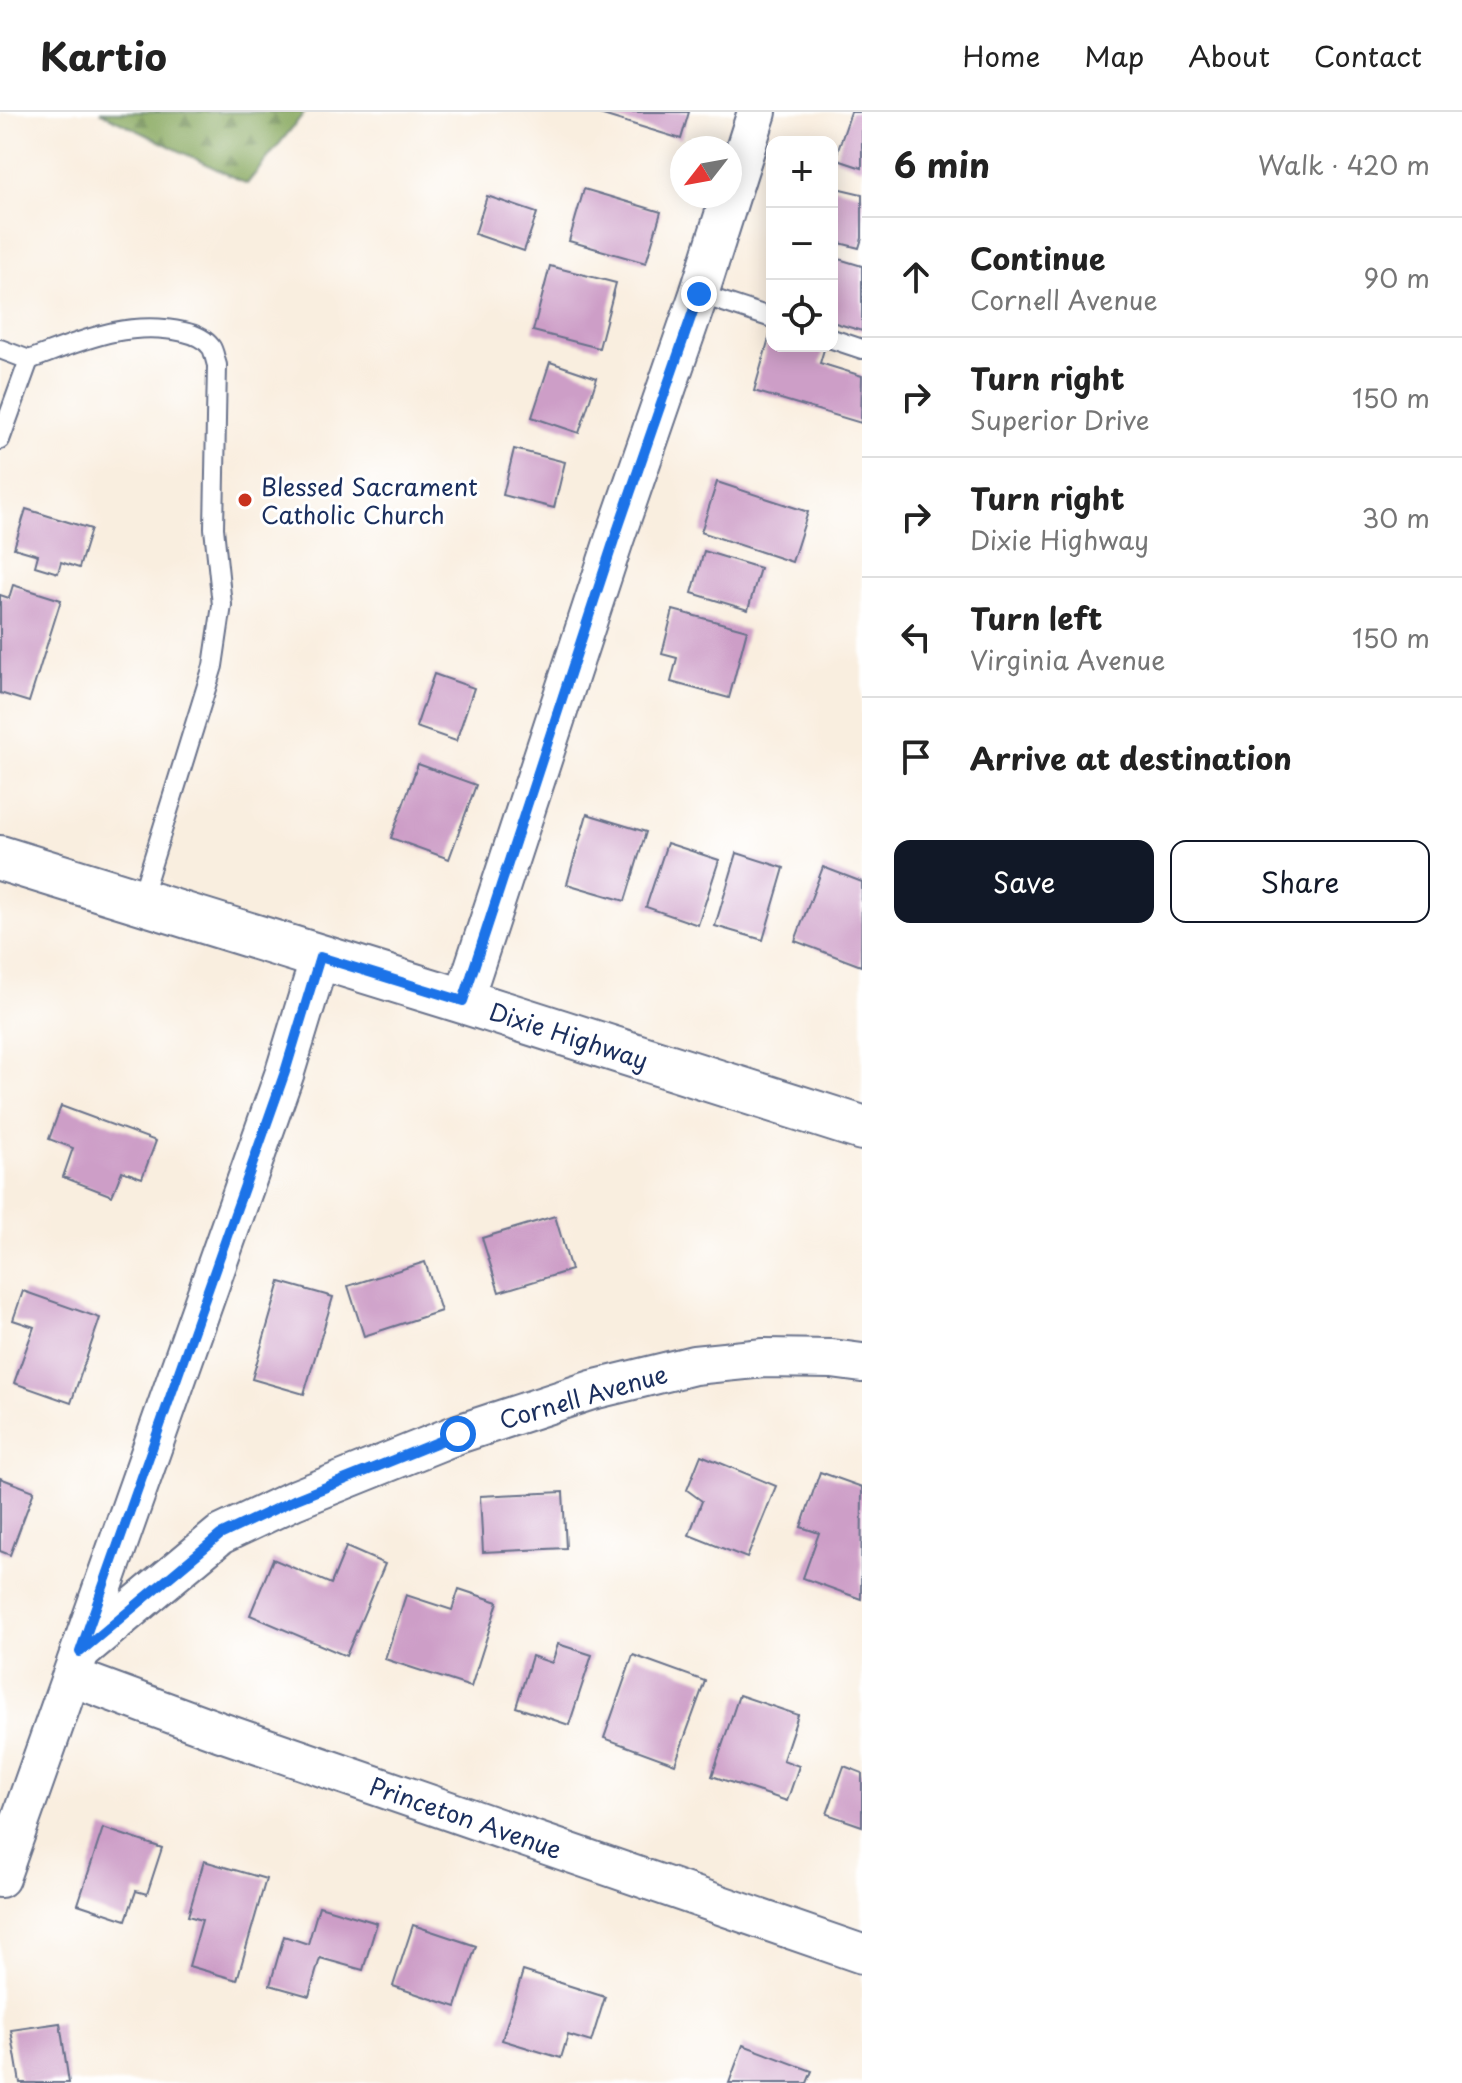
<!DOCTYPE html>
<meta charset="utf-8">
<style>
:root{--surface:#fff;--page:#f2f2f2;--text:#222;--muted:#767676;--line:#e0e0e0;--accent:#111827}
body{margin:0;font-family:"Playpen Sans",sans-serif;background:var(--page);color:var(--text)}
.controls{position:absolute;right:24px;top:24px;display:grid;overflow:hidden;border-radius:16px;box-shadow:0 4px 20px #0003}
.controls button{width:72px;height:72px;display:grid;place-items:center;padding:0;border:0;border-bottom:2px solid var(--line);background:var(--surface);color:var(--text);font:40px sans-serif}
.compass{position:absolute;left:670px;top:24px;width:72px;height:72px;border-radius:50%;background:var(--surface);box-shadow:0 4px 20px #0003;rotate:239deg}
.stop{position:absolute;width:24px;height:24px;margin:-18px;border:6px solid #1a73e8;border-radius:50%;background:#fff}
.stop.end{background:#1a73e8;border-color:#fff;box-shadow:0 2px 8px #0008}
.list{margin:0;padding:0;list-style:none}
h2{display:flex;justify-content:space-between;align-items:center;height:104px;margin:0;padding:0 32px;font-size:34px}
h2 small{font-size:26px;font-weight:400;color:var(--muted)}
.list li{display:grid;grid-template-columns:52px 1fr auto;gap:24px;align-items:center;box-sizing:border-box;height:120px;padding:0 32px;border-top:2px solid var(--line)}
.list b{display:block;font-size:30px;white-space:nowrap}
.list p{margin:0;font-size:26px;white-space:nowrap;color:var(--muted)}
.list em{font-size:26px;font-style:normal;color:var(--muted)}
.actions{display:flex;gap:16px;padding:24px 32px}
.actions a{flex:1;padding:18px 0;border:2px solid var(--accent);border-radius:16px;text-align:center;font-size:28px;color:var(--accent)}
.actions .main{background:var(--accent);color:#fff}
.icon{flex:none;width:44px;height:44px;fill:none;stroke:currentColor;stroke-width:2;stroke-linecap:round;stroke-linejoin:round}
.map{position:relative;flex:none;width:862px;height:1971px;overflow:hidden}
header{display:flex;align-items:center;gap:48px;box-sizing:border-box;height:112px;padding:0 40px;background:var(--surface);border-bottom:2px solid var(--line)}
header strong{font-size:38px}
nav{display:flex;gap:44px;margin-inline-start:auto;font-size:28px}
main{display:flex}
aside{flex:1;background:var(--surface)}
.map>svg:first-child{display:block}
</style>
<header>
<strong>Kartio</strong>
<nav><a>Home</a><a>Map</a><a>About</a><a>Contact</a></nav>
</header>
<main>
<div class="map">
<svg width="862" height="1971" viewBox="0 0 862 1971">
<defs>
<pattern id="forest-firs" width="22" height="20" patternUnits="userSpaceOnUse" patternTransform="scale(2)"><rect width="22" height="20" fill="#84a65a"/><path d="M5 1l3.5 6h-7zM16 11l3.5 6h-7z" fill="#6b884e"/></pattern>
</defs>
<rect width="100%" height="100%" fill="#fff"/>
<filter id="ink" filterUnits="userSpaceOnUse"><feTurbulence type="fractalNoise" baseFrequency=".0125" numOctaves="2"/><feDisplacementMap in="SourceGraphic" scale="16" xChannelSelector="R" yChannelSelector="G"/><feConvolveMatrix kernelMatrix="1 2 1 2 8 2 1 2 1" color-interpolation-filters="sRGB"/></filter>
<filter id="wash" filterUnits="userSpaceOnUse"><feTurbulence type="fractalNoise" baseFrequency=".006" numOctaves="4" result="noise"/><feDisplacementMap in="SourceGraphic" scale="32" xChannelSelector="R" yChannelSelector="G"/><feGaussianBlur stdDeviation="1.8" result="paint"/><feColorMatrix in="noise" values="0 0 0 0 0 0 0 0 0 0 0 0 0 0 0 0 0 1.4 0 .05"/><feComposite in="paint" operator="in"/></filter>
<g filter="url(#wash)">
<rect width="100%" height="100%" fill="#f9eedf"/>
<path fill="url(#forest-firs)" stroke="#506a5c" stroke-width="2" d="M100 0H305L247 72Z"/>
<g id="blocks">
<g fill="#cd9ec7">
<path d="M593 0H689L681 27Z"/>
<path d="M851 0H862V56L835 47Z"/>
<path d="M832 75 862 82V126L859 136 832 129Z"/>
<path d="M584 77 661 100 646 151 569 129Z"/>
<path d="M487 84 537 101 524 139 475 122Z"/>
<path d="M832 145 862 154V219L832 210Z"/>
<path d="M550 154 616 171 599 236 533 219Z"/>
<path d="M771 219 772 234H825L820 251 862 264 861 311 754 279Z"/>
<path d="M550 250 597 266 579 321 532 305Z"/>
<path d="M514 337 565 350 554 396 503 383Z"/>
<path d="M717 370 808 400 792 450 701 420Z"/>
<path d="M26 397 91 417 79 456 61 450 58 461 35 454 38 443 14 436Z"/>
<path d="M704 439 760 456 748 498 692 481Z"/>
<path d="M13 473 61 488 29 590 0 581V483L9 486Z"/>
<path d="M673 498 747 518 729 586 671 570 677 546 662 542Z"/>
<path d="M434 562 474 576 456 629 416 615Z"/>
<path d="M418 652 476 673 449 747 391 726Z"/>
<path d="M587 702 646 720 625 789 567 772Z"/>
<path d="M667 731 719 748 698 813 646 795Z"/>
<path d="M737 741 784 756 763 828 715 814Z"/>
<path d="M823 755 862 770 861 854 795 829Z"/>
<path d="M61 994 156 1029 142 1066 122 1059 112 1084 63 1065 73 1036 49 1027Z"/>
<path d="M555 1104 571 1158 499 1180 482 1126Z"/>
<path d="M425 1150 441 1199 364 1224 348 1174Z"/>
<path d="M280 1170 333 1185 304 1282 252 1267Z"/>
<path d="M23 1179 100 1206 71 1291 14 1271 34 1215 13 1208Z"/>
<path d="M701 1343 776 1374 747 1446 689 1423 702 1389 687 1378Z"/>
<path d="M820 1360 862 1375 861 1487 803 1466 819 1421 801 1415Z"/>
<path d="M0 1366 34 1379 10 1443 0 1439Z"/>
<path d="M563 1380 566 1436 483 1440 480 1384Z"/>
<path d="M346 1435 385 1452 346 1544 250 1503 273 1447 331 1472Z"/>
<path d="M459 1477 498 1490 471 1575 385 1547 406 1483 452 1498Z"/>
<path d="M558 1532 592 1543 569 1613 516 1595 532 1544 552 1551Z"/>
<path d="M633 1543 705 1569 675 1652 604 1626Z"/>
<path d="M739 1583 798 1603 783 1648 799 1654 787 1689 712 1664Z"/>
<path d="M844 1654 862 1661V1714L827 1702Z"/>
<path d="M103 1716 162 1736 147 1782 136 1779 126 1808 78 1792Z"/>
<path d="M204 1749 266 1767 237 1868 189 1854 202 1808 188 1804Z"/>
<path d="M319 1794 377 1811 363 1858 320 1846 309 1884 270 1873 284 1824 308 1832Z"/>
<path d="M413 1813 476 1834 456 1895 393 1874Z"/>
<path d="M523 1859 605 1885 591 1930 568 1923 561 1946 502 1928Z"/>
<path d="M60 1911 69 1971H20L11 1918Z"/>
<path d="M743 1933 812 1959 807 1971H729Z"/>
</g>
</g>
</g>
<g filter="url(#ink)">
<use href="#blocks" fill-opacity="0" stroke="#69728b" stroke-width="2"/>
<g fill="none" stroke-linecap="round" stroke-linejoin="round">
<defs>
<g id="service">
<path d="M699 182 772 206"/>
<path d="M832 227 862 237"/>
<path d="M0 237 29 248C81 229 128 207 184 220 193 222 205 227 211 235 214 239 215 248 217 253L214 416 222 493 213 554 140 790"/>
<path d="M0 328 29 248"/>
</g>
<g id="minor">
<path d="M463 889 614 428 699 182 757 0"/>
<path d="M82 1538 220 1423 294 1388 458 1322 592 1278 694 1253 764 1246 832 1247 862 1251"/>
<path d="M72 1565 221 1620 862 1842"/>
<path d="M0 1766 285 960 320 845"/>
</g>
<path id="primary" d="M0 746 463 889 862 1016"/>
</defs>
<use href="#service" stroke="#69728b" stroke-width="22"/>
<use href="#minor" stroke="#69728b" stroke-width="42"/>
<use href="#primary" stroke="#69728b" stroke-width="48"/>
<use href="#service" stroke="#fff" stroke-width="18"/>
<use href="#minor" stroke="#fff" stroke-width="38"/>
<use href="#primary" stroke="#fff" stroke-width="44"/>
</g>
</g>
<g fill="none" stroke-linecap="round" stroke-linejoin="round" filter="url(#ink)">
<path stroke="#1a73e8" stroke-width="10" d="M458 1322 294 1388 220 1423 80 1540 285 960 320 845 463 889 614 428 699 182"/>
</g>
<circle fill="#c8321e" stroke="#fff" stroke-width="3" cx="245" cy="388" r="8"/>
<g text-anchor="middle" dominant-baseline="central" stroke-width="6" stroke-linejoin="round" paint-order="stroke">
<g font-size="24" fill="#1b2f5e" stroke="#fff" text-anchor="start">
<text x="261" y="374">Blessed Sacrament<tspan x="261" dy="28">Catholic Church</tspan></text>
</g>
<g font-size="24" fill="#1b2f5e" stroke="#fff">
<text transform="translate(569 923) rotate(18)">Dixie Highway</text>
<text transform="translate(583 1284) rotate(-16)">Cornell Avenue</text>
<text transform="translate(466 1705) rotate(19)">Princeton Avenue</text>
</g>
</g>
</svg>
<div class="controls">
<button>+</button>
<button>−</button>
<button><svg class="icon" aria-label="locate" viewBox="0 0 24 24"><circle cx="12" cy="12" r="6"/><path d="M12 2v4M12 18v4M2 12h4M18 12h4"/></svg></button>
</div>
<svg class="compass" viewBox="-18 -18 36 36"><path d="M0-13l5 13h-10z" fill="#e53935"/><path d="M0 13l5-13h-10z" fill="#767676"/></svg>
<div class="stop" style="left:458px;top:1322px"></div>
<div class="stop end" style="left:699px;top:182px"></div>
</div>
<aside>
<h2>6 min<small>Walk · 420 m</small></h2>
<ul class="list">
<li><svg class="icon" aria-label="ahead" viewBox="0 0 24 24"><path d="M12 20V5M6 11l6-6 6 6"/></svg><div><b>Continue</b><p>Cornell Avenue</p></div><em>90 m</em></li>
<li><svg class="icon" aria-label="right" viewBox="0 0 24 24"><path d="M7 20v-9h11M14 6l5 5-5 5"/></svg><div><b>Turn right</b><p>Superior Drive</p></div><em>150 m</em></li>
<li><svg class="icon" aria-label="right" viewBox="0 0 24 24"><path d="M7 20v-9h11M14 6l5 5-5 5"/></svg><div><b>Turn right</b><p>Dixie Highway</p></div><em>30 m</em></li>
<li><svg class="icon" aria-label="left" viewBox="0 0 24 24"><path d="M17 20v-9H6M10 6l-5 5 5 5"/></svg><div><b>Turn left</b><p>Virginia Avenue</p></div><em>150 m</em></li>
<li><svg class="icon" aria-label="arrive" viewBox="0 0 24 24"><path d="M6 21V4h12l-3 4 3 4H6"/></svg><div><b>Arrive at destination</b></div></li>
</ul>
<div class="actions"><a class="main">Save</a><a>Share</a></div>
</aside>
</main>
